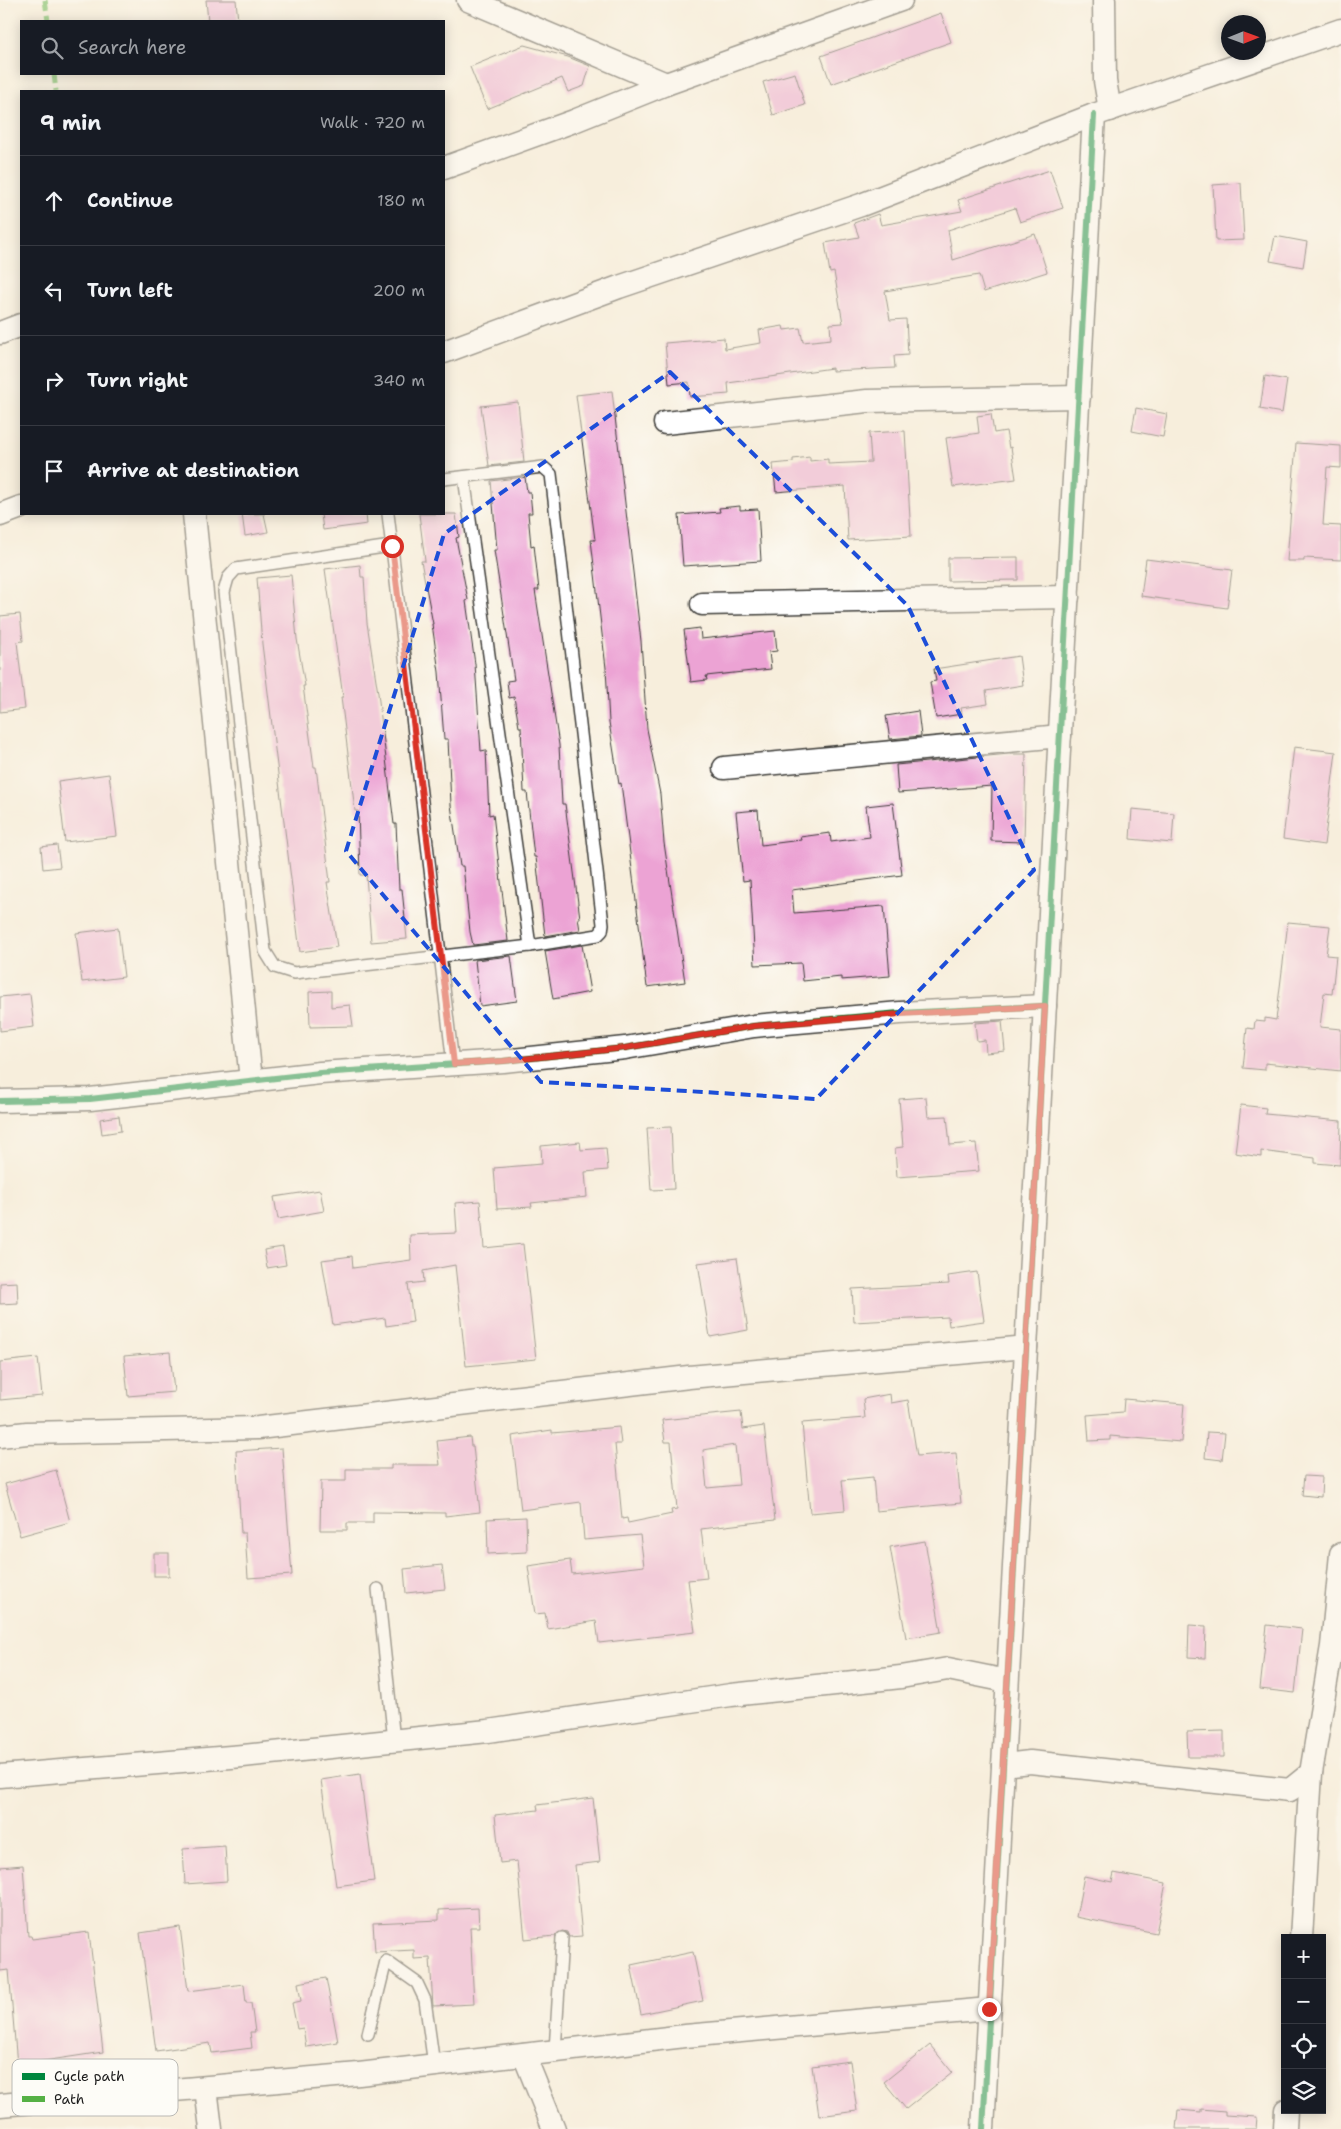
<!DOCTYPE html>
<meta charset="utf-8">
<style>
:root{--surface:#171b24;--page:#242831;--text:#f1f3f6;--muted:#9ea1a6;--line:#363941}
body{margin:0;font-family:"Shantell Sans",sans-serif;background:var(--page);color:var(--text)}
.controls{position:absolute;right:15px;bottom:15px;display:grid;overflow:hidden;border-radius:0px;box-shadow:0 2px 12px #0003}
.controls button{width:45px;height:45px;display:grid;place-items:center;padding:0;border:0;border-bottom:1px solid var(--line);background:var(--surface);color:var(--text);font:25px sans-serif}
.compass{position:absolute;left:1221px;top:15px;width:45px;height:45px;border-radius:50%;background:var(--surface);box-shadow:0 2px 12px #0003;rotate:89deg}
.stop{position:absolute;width:15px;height:15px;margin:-11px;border:4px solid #d93025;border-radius:50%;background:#fff}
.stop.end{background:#d93025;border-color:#fff;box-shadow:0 1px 5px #0008}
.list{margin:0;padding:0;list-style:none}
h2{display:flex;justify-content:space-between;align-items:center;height:65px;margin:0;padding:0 20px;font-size:21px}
h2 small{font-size:16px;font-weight:400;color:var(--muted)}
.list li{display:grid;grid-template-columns:32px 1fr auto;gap:15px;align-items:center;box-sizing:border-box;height:90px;padding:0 20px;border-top:1px solid var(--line)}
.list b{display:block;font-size:19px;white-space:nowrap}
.list em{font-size:16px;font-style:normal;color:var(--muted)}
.icon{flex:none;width:28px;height:28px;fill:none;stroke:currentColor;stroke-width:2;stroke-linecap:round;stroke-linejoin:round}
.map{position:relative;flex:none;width:1341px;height:2129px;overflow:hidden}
.search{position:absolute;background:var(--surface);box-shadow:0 2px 12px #0003;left:20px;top:20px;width:425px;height:55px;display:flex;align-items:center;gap:12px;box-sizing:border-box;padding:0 18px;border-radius:0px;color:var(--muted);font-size:19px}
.panel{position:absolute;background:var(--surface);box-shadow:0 2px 12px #0003;left:20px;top:90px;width:425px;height:425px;border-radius:0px}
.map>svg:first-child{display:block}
</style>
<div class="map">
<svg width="1341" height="2129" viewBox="0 0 1341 2129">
<rect width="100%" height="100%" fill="#fdfcf7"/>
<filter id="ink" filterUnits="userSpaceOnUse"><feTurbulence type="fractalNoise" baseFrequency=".02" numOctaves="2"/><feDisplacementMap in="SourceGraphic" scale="10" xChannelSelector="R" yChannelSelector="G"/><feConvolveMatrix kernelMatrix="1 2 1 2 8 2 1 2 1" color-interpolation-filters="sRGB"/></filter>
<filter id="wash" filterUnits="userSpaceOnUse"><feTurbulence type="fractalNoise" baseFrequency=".0096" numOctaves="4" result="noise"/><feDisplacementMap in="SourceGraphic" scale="20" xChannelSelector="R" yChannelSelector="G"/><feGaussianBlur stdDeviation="1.12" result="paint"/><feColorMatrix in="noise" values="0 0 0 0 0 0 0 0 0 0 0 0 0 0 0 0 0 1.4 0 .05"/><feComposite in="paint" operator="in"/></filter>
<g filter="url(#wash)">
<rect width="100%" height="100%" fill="#f7eedc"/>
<g id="blocks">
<g fill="#eca3d4" fill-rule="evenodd">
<path d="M206 0H236L238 21H208Z"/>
<path d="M941 13 951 42 831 84 821 56Z"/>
<path d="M524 45 568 57 590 66 584 86 568 92 562 78 487 109 470 67Z"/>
<path d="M795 73 805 105 773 115 763 82Z"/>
<path d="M1050 170 1063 208 1020 222 1015 208 948 230 953 260 1035 234 1047 272 984 292 979 275 885 291 890 320 906 319 908 355 894 356 895 368 832 371V368L728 383 729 394 690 397 689 382 669 384 665 343 724 338 725 349 761 343 759 330 783 326 784 330 800 328 803 342 831 339 830 324 843 323 834 272 830 273 825 243 859 237 854 223 878 214 881 225 962 211 958 200Z"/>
<path d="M1241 183 1244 240 1216 241 1213 185Z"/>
<path d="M1275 236 1307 242 1303 267 1270 261Z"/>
<path d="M1265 376 1287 380 1282 413 1260 409Z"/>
<path d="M612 391 641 641 647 729 660 794 664 843 685 982 647 987 621 783 619 784 609 722 606 668 591 540H595L576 395Z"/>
<path d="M518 402 524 462 489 466 481 406Z"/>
<path d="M1136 408 1167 414 1163 437 1132 431Z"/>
<path d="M991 414 994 433 1006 431 1009 448 1011 447 1016 479 953 487 946 438 979 433 977 416Z"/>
<path d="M905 431 911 536 848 540 845 486 776 492 773 464 793 462V459L810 457V461L828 459V464L871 462 869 433Z"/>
<path d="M1296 443 1341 446V468L1327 467 1323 525 1341 526V560L1304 558V561H1287Z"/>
<path d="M525 477 527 492H530L532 513H528L531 546 534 545 539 590H535L559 745 562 804H565L580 918H578L580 930 545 936 536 857H534L527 792H524L521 727H519L514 697 509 698 507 681 514 680 494 550H497L491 481Z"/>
<path d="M740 506V510L758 509 761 561 683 566 679 515 720 512 719 508Z"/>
<path d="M242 514H264L268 532 245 536Z"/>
<path d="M321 514H366L367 524 323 530Z"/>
<path d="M419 514H456L459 537 456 538 468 600 466 601 475 664 481 751 486 750 489 815 493 814 508 941 473 945 470 932 463 866H460L451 805 448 739H444L439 672 432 624H433L421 561H425Z"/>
<path d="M1018 557V580L948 581V558Z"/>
<path d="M1146 559 1232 570 1227 608 1141 596Z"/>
<path d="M360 565 361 577H364L367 623 378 693 394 824H396L399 889H402L407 939 371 942 366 875H360L358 811H355L341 697H343L325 569Z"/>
<path d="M291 575 297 639 305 686H303L314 767H316L330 882H327L337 947 300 952 262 644 257 578Z"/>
<path d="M20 614 23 641 17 642 25 709 0 712V616Z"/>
<path d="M700 628 701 639 775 631 777 651 769 652 771 669 706 676 707 680 691 682 684 630Z"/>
<path d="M1019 656 1023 685 986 691 988 704 961 708 962 714 936 718 930 682 936 681 934 669Z"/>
<path d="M918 711 921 736 890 739 886 716Z"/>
<path d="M1294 747 1336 752 1324 845 1283 839Z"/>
<path d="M1009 754H1026L1024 842 991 841 992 786 898 793 896 765Z"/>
<path d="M109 774 117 836 65 842 58 781Z"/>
<path d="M893 803 902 875 792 890 794 913 884 906 890 976 841 980V977L803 981 801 963 755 965 750 880 743 881 736 812 758 810 761 845 801 840 800 837 830 833 831 842 870 837 866 806Z"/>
<path d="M1132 809 1174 813 1172 843 1130 839Z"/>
<path d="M57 845 60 867 43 869 41 847Z"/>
<path d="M1288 922 1330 926 1326 955 1336 956 1332 994 1324 993 1320 1027 1341 1029V1071L1265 1063V1070L1243 1068 1247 1028 1254 1029 1255 1021 1265 1022V1018L1276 1020Z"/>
<path d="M118 928 124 977 82 982 76 933Z"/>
<path d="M582 945 590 992 553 999 545 951Z"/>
<path d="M511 956 517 1001 480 1006 475 960Z"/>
<path d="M331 991V1007L350 1005 353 1026 310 1027 309 992Z"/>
<path d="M30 994 34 1027 0 1031V997Z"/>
<path d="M1002 1021 1005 1051 986 1053 985 1040 977 1041 975 1023Z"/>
<path d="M926 1097 928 1117 947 1116 950 1145 976 1143 979 1171 897 1177 895 1148 903 1147 899 1099Z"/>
<path d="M1241 1105 1266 1108 1265 1114 1341 1121 1340 1165 1315 1163V1158L1261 1151V1157L1235 1153Z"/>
<path d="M119 1116 121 1131 102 1134 100 1119Z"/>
<path d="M671 1127 674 1189 651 1190 647 1128Z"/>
<path d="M580 1142 581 1150 606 1148 608 1170 585 1172 587 1197 531 1203 532 1207 497 1209 494 1168 542 1164 541 1146Z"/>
<path d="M320 1190 324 1211 278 1219 274 1197Z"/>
<path d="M480 1201 484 1248 523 1244 536 1359 466 1366 455 1265 423 1271 424 1282 408 1284 413 1322 386 1326 385 1318 333 1325 322 1260 352 1256 353 1268 411 1260 410 1235 457 1233 455 1203Z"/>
<path d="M283 1247 286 1265 267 1268 264 1250Z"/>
<path d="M737 1258 748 1330 710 1337 698 1263Z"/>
<path d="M977 1272 984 1321 949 1326 948 1317 854 1322 852 1289 949 1284 948 1276Z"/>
<path d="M17 1282 18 1303 0 1304V1283Z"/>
<path d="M170 1352 174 1392 128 1396 124 1356Z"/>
<path d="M38 1358 42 1396 0 1400V1362Z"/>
<path d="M890 1394 891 1403 908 1400 917 1456 956 1453 961 1503 876 1511 873 1477 842 1480 845 1510 810 1513 802 1423 865 1418 863 1399Z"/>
<path d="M1124 1399 1184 1404 1181 1442 1110 1436V1440L1089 1441 1087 1415 1123 1412Z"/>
<path d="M741 1412 743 1429 764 1426 775 1520 701 1529 707 1578 688 1580 695 1632 599 1643 596 1621 548 1629 545 1613 535 1614 528 1566 570 1560 572 1574 644 1566 640 1535 584 1540 581 1502 521 1510 512 1436 552 1430V1433L619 1427 621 1444H615L622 1519 627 1518 628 1523 672 1514 671 1510 677 1509 671 1442H665L662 1420ZM735 1445 739 1485 707 1488 703 1450Z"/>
<path d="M1207 1432 1225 1433 1222 1460 1205 1458Z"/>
<path d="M470 1437 471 1446H473L480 1512 445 1516V1513L373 1512V1523H347V1530H320L321 1481H346V1469H391V1465H440L437 1441Z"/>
<path d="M282 1448 292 1575 248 1578 245 1533H241L236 1451Z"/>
<path d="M56 1470 70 1522 20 1536 5 1484Z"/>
<path d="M1304 1476 1322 1477 1321 1497 1302 1495Z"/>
<path d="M526 1517 527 1552 488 1554 487 1519Z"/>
<path d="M925 1541 941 1632 906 1638 890 1547Z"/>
<rect x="154" y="1553" width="15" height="23"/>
<path d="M442 1565 445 1589 406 1593 404 1569Z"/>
<path d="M1189 1625 1206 1626 1205 1658 1188 1657Z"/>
<path d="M1267 1625 1302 1629 1295 1693 1260 1689Z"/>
<path d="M1224 1731V1757H1188L1187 1732Z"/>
<path d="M360 1774 374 1881 336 1886 321 1780Z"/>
<path d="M593 1798 600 1862 575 1865 582 1936 569 1937 567 1932 562 1931 555 1936 525 1939 517 1861 500 1863 495 1815 538 1810 537 1805Z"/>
<path d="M225 1846 227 1881 185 1884 183 1849Z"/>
<path d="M23 1865 28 1936H31L32 1939 89 1932 103 2052 17 2065 9 1970 0 1971V1867Z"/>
<path d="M1114 1873 1166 1883 1156 1933 1076 1917 1084 1876 1112 1882Z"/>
<path d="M478 1908 479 1927H470L474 2004 433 2006 430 1958 414 1959V1950L375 1952 373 1923 439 1920V1910Z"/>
<path d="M180 1927 188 1991 244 1984 246 2003H251L255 2032H250L252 2048 212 2053 210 2043 156 2051 140 1933Z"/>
<path d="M693 1952 703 2001 641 2014 631 1965Z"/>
<path d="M326 1978 338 2042 306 2047 303 2028 297 2029 292 2003 301 2001 298 1983Z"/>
<path d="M930 2045 952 2072 906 2109 884 2082Z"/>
<path d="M850 2061 857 2111 819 2116 812 2066Z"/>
<path d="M1201 2109 1225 2111V2115L1257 2117 1256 2129H1176L1178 2110 1201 2112Z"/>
</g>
</g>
</g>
<g filter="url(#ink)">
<use href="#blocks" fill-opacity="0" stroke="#3d3c39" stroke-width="1"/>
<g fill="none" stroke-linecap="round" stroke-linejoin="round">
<defs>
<g id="lane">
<path d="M464 477 530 946"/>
<path d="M388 514 453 1064"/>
<path d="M391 546 236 569 228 578 224 592 265 951 275 967 294 973 530 946 598 935 602 931 603 924 551 474 543 467 444 479"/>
<path d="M378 1589 394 1741"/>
<path d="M368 2034 386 1961 417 1983 425 2000 434 2065"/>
<path d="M555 2051 562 1938"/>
</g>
<g id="street">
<path d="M468 0 666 84"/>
<path d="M1104 0 1105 81 1110 110"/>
<path d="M444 168 574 121 666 84 901 0"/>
<path d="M0 333 21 325"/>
<path d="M444 352 619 287 861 205 1094 115 1341 30"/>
<path d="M665 423 867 401 1079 397"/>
<path d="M194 514 251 1081"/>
<path d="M0 515 21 507"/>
<path d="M702 604 1068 597"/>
<path d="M724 768 1060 736"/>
<path d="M0 1101 90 1099 320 1073 503 1061 625 1048 754 1026 900 1013 1045 1006"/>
<path d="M0 1436 27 1433 258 1428 689 1377 1026 1347"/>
<path d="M1003 1765 1030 1762 1290 1790 1311 1773"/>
<path d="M0 1776 243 1756 488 1731 731 1695 901 1677 948 1669 1007 1681"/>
<path d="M1301 1938 1311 1773 1332 1646 1341 1554"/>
<path d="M524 2055 554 2129"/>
<path d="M206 2088 211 2129"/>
<path d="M0 2105 359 2074 685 2036 989 2009"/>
<path d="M983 2129 1094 115"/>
<path d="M1285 2129 1286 2110"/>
</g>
</defs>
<use href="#lane" stroke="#3d3c39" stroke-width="14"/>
<use href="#street" stroke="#3d3c39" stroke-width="25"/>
<use href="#lane" stroke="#fff" stroke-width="11"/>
<use href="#street" stroke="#fff" stroke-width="22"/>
<g stroke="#55b145" stroke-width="5" stroke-dasharray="10 5" stroke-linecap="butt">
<path d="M45 0 48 21"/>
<path d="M54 74 56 91"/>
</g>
<defs>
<g id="cycleway">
<path d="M0 1101 90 1099 320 1073 503 1061 625 1048 754 1026 900 1013 1045 1006"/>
<path d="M983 2129 1094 115"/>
</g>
</defs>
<use href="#cycleway" stroke="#fdfcf7" stroke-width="9"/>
<use href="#cycleway" stroke="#00873e" stroke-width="6"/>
</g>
</g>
<g fill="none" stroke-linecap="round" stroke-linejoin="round" filter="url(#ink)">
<path stroke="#d93025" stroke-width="6" d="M392 546 454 1064 503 1061 625 1048 754 1026 900 1014 1045 1006 989 2009"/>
</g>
<path d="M0 0H1341V2129H0ZM670 372 908 606 1034 870 816 1099 541 1082 346 851 444 534Z" fill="#f7eedc" fill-opacity=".55" fill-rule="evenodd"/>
<path fill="none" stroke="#1d4ed8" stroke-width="4" stroke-dasharray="10 6" stroke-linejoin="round" d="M670 372 908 606 1034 870 816 1099 541 1082 346 851 444 534Z"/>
<rect x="12" y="2059" width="166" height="57" rx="8" fill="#fdfcf7" stroke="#bab9b5" stroke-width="1"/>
<rect x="22" y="2073" width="23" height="7" fill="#00873e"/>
<rect x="22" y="2096" width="23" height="6" fill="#55b145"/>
<g font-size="14" fill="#1c1c1c">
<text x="54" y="2081">Cycle path</text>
<text x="54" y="2104">Path</text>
</g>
</svg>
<div class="controls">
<button>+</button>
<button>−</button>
<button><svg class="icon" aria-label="locate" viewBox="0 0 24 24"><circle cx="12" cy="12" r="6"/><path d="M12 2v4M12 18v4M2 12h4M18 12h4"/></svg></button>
<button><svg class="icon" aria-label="layers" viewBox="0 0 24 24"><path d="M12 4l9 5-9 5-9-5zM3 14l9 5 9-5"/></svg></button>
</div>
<svg class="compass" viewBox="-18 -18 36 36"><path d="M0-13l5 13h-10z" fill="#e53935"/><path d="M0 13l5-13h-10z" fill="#9ea1a6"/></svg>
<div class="stop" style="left:392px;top:546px"></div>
<div class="stop end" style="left:989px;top:2009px"></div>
<div class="search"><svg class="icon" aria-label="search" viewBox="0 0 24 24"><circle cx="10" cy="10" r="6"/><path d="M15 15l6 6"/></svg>Search here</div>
<section class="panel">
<h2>9 min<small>Walk · 720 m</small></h2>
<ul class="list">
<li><svg class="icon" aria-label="ahead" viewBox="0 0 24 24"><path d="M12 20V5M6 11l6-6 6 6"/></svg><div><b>Continue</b></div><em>180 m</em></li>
<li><svg class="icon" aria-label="left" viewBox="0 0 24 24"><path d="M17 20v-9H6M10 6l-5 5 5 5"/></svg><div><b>Turn left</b></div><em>200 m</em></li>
<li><svg class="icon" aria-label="right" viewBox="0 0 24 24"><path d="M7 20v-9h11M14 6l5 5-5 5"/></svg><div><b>Turn right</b></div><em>340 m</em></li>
<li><svg class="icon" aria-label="arrive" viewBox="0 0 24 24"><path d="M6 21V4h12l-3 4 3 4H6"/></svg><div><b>Arrive at destination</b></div></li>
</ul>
</section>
</div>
